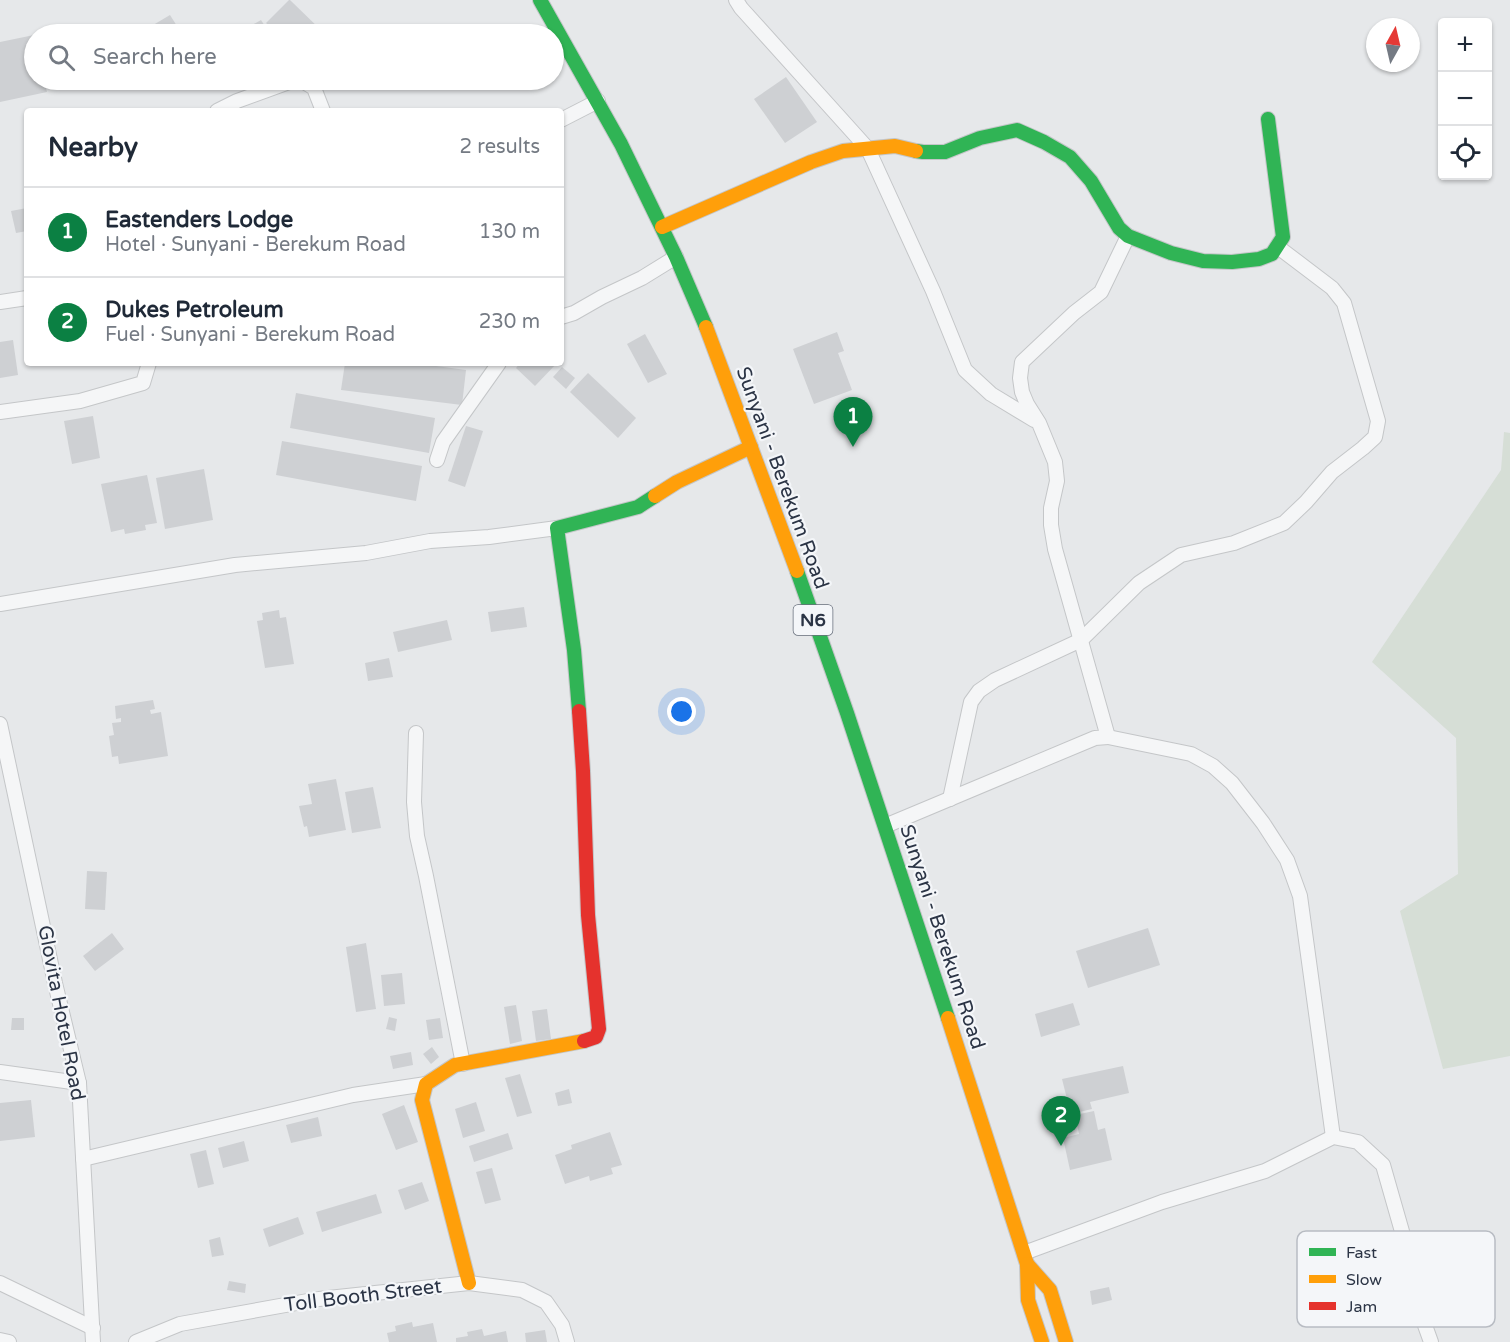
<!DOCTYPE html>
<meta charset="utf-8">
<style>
:root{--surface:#fff;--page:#f6f6f7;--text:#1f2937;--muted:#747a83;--line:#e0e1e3;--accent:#0b8043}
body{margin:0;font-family:"Varela Round",sans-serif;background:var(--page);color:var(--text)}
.controls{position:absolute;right:18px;top:18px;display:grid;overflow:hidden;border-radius:6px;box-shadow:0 2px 4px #0004}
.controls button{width:54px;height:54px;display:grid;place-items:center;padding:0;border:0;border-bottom:2px solid var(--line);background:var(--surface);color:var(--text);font:30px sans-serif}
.compass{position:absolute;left:1366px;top:18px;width:54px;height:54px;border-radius:50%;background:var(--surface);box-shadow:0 2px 4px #0004;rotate:8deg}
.you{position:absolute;left:682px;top:712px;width:21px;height:21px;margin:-15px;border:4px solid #fff;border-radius:50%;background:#1a73e8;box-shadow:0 0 0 9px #1a73e833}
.badge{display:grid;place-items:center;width:39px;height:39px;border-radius:50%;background:var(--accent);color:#fff;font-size:20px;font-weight:700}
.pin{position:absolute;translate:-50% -50px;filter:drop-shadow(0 2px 3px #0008)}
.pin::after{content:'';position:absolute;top:32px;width:21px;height:18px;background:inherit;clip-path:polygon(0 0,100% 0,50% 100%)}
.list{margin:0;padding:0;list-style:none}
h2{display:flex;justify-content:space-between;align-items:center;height:78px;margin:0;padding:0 24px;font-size:26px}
h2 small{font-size:20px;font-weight:400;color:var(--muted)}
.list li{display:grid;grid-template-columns:39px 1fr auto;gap:18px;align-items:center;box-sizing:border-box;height:90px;padding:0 24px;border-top:2px solid var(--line)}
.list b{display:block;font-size:22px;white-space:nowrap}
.list p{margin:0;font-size:20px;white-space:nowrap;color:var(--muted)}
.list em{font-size:20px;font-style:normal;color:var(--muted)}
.icon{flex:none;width:33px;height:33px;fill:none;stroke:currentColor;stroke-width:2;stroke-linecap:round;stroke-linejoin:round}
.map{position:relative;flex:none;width:1510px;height:1342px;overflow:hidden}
.search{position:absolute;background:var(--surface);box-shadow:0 2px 4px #0004;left:24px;top:24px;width:540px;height:66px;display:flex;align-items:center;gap:15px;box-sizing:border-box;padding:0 21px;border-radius:33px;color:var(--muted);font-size:22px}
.panel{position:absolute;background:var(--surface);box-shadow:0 2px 4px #0004;left:24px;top:108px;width:540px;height:258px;border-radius:6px}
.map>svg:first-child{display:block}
</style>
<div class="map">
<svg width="1510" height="1342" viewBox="0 0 1510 1342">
<rect width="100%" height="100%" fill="#e6e8ea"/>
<path fill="#d6ded6" d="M1504 432 1510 433V1056L1443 1069 1400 911 1458 874 1456 738 1372 662 1501 470Z"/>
<g fill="#ced0d3">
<path d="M289 0H290L325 34H279L266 23Z"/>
<path d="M170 15 182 34H138Z"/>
<path d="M261 20 270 34H236Z"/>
<path d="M34 35V80H44L47 92 0 102V42Z"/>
<path d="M786 77 817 122 785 143 754 99Z"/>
<path d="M27 208V231L16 233 11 211Z"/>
<path d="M837 332 844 351 838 353 852 390 814 404 793 349Z"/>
<path d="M645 334 667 374 648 383 627 344Z"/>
<path d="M13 340 18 375 0 378V342Z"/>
<path d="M345 363H414L466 370 462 405 341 390Z"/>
<path d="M520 363H557L535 386 516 368Z"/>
<path d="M562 367 575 378 566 389 553 377Z"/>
<path d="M588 373 636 418 618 438 570 392Z"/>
<path d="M296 393 435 418 429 453 290 428Z"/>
<path d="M93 416 100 458 72 464 64 421Z"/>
<path d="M466 426 483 431 465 487 448 481Z"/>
<path d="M282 441 422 466 416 501 276 475Z"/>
<path d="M204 469 213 520 165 529 156 478Z"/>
<path d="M147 475 157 523 145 525 146 530 125 534 124 529 111 532 101 484Z"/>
<path d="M524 607 527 627 491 632 488 612Z"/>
<path d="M279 610 280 618 286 617 294 664 265 668 257 621 263 620 262 613Z"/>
<path d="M447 620 452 640 398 652 393 632Z"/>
<path d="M389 658 393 677 368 681 365 663Z"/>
<path d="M153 700 155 709 150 710 151 714 161 712 168 756 119 764 118 756 112 757 109 736 114 735 112 723 121 722V718L116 719 115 706Z"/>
<path d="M336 779 346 830 309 837 307 826 304 827 299 806 312 804 308 784Z"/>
<path d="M373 787 381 828 352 833 345 792Z"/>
<path d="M87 871 107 872 105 910 85 909Z"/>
<path d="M1148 928 1160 965 1088 988 1076 951Z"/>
<path d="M112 933 124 949 95 971 83 956Z"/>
<path d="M366 943 376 1009 356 1012 346 947Z"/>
<path d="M402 973 405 1004 384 1006 381 975Z"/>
<path d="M1073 1003 1080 1025 1041 1037 1035 1014Z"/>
<path d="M516 1005 522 1041 510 1044 504 1007Z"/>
<path d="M547 1009 551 1039 536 1041 532 1011Z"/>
<path d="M389 1017 397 1019 395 1031 386 1029Z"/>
<path d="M12 1018H24V1030H11Z"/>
<path d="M440 1018 443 1038 429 1040 426 1020Z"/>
<path d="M432 1047 439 1057 431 1064 423 1054Z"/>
<path d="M411 1052 413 1065 393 1069 390 1056Z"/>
<path d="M1123 1066 1129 1093 1090 1102 1092 1109 1075 1113 1074 1106 1069 1107 1062 1079Z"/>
<path d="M520 1074 532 1113 517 1117 505 1078Z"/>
<path d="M569 1089 572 1103 558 1106 555 1093Z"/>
<path d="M31 1100 35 1137 0 1141V1103Z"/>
<path d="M476 1102 485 1131 463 1138 455 1109Z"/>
<path d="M404 1105 418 1142 396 1150 382 1114Z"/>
<path d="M1094 1111 1098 1130 1105 1128 1112 1160 1070 1170 1063 1138 1079 1134 1075 1115Z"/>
<path d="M318 1117 322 1136 291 1143 286 1125Z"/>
<path d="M610 1132 622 1165 611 1168 613 1174 590 1181 589 1176 565 1184 555 1155 572 1149 571 1145Z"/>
<path d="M508 1133 513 1149 474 1162 469 1146Z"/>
<path d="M244 1141 249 1161 223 1168 218 1148Z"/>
<path d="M206 1150 214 1184 198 1188 190 1154Z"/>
<path d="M492 1168 501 1200 485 1204 476 1172Z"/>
<path d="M422 1182 429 1201 405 1210 398 1190Z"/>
<path d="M376 1194 382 1213 322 1232 316 1212Z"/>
<path d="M298 1217 304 1234 269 1247 263 1229Z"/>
<path d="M220 1237 224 1255 212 1257 209 1240Z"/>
<path d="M229 1281 246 1284 245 1293 227 1290Z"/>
<path d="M1109 1287 1112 1300 1092 1305 1090 1291Z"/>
<path d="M412 1322 413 1327 433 1323 437 1342H389L387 1333 396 1331 395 1326Z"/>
<path d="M482 1329 484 1336 506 1331 508 1342H456V1338L468 1336 467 1332Z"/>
<path d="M545 1330 547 1342H526L525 1333Z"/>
</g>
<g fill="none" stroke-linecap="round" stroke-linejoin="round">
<defs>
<g id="street">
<path d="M736 0 741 8 868 149 933 291 965 370 991 394 1034 420"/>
<path d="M217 111 237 101 292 81 304 82 314 88 323 111"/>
<path d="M561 120 598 101"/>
<path d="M0 302 27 298"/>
<path d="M561 317 574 313 602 297 642 278 676 257"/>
<path d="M0 412 80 401 143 383 149 363"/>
<path d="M437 460 443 442 499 363"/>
<path d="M0 604 235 565 366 553 430 541 489 537 557 528"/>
<path d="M0 724 55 983 79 1083 93 1342"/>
<path d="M416 733 414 802 417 836 426 876 463 1064"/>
<path d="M1108 737 1191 754 1213 766 1232 783 1263 823 1287 860 1300 896 1333 1137"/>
<path d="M950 799 971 702 979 691 995 680 1081 640 1139 583 1181 555 1234 543 1284 523 1306 502 1332 472 1363 448 1375 437 1378 421 1344 303 1332 288 1278 247"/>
<path d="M885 826 1095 738 1108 737 1055 549 1051 525V508L1057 481 1055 462 1039 423 1027 404 1022 392 1020 378 1022 362 1074 313 1101 292 1128 236"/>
<path d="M0 1072 79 1083"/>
<path d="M83 1159 353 1095 426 1084"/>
<path d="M1024 1253 1162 1202 1265 1171 1333 1137 1358 1142 1383 1165 1403 1235V1260L1408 1278 1431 1342"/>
<path d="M0 1283 93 1328"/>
<path d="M0 1340 9 1342"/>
<path d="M136 1342 180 1324 319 1299 469 1283 522 1290 546 1302 562 1325 567 1342"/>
</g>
<g id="fast">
<path d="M540 0 621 144 676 257 706 327"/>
<path d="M916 151 923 152H945L980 138 1017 130 1044 142 1070 157 1091 181 1119 228 1128 236 1171 253 1203 261 1232 262 1259 259 1272 254 1283 237 1268 119"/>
<path d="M797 571 847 713 948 1018"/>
<path d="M579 711 574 650 557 528 638 507 655 496"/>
</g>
<g id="slow">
<path d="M662 227 811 162 843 151 895 146 916 151"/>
<path d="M706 327 797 571"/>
<path d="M655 496 677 482 751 447"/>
<path d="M948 1018 1027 1264 1028 1300 1042 1342"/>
<path d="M1027 1264 1050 1290 1066 1342"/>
<path d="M469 1283 422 1100 426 1084 455 1065 584 1041"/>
</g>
<path id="jam" d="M579 711 583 771 588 915 599 1029 596 1037 584 1041"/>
</defs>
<use href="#street" stroke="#c4c6c8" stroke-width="16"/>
<use href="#fast" stroke="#c4c6c8" stroke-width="16"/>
<use href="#slow" stroke="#c4c6c8" stroke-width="16"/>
<use href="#jam" stroke="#c4c6c8" stroke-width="16"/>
<use href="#street" stroke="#f5f6f7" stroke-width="14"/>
<use href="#fast" stroke="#30b455" stroke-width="14"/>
<use href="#slow" stroke="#ff9f0a" stroke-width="14"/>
<use href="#jam" stroke="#e5322d" stroke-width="14"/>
</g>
<g text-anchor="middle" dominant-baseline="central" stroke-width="4.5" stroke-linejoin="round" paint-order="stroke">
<rect fill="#f4f6f9" stroke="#676e7b" stroke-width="1.5" x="793.5" y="605" width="39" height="30" rx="4.5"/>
<g font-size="18" font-weight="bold" fill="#2b3445">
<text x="813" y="620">N6</text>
</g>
<g font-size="20" fill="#2b3445" stroke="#f4f6f9">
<text transform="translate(782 478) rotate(70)">Sunyani - Berekum Road</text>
<text transform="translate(942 937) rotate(72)">Sunyani - Berekum Road</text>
<text transform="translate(61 1013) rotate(79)">Glovita Hotel Road</text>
<text transform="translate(363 1296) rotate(-7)">Toll Booth Street</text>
</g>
</g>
<rect x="1297" y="1231" width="198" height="96" rx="9" fill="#f4f6f9" stroke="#b8bcc3" stroke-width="1.5"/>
<rect x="1309" y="1248" width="27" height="8" fill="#30b455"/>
<rect x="1309" y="1275" width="27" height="8" fill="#ff9f0a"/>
<rect x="1309" y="1302" width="27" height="8" fill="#e5322d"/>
<g font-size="16" fill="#2b3445">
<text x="1346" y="1258">Fast</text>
<text x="1346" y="1285">Slow</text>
<text x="1346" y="1312">Jam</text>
</g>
</svg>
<div class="controls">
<button>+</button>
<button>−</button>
<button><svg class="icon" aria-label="locate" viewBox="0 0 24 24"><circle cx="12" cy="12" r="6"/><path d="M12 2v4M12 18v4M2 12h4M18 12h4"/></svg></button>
</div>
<svg class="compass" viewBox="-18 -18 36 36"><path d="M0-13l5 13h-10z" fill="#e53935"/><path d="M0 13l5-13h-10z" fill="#747a83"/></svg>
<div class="you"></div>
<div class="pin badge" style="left:853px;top:447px">1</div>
<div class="pin badge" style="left:1061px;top:1146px">2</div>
<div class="search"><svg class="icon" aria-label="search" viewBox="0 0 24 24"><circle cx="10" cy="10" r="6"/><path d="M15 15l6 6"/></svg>Search here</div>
<section class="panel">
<h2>Nearby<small>2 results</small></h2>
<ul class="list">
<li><span class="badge">1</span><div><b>Eastenders Lodge</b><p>Hotel · Sunyani - Berekum Road</p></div><em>130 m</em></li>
<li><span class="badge">2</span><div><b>Dukes Petroleum</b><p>Fuel · Sunyani - Berekum Road</p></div><em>230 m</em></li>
</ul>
</section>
</div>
